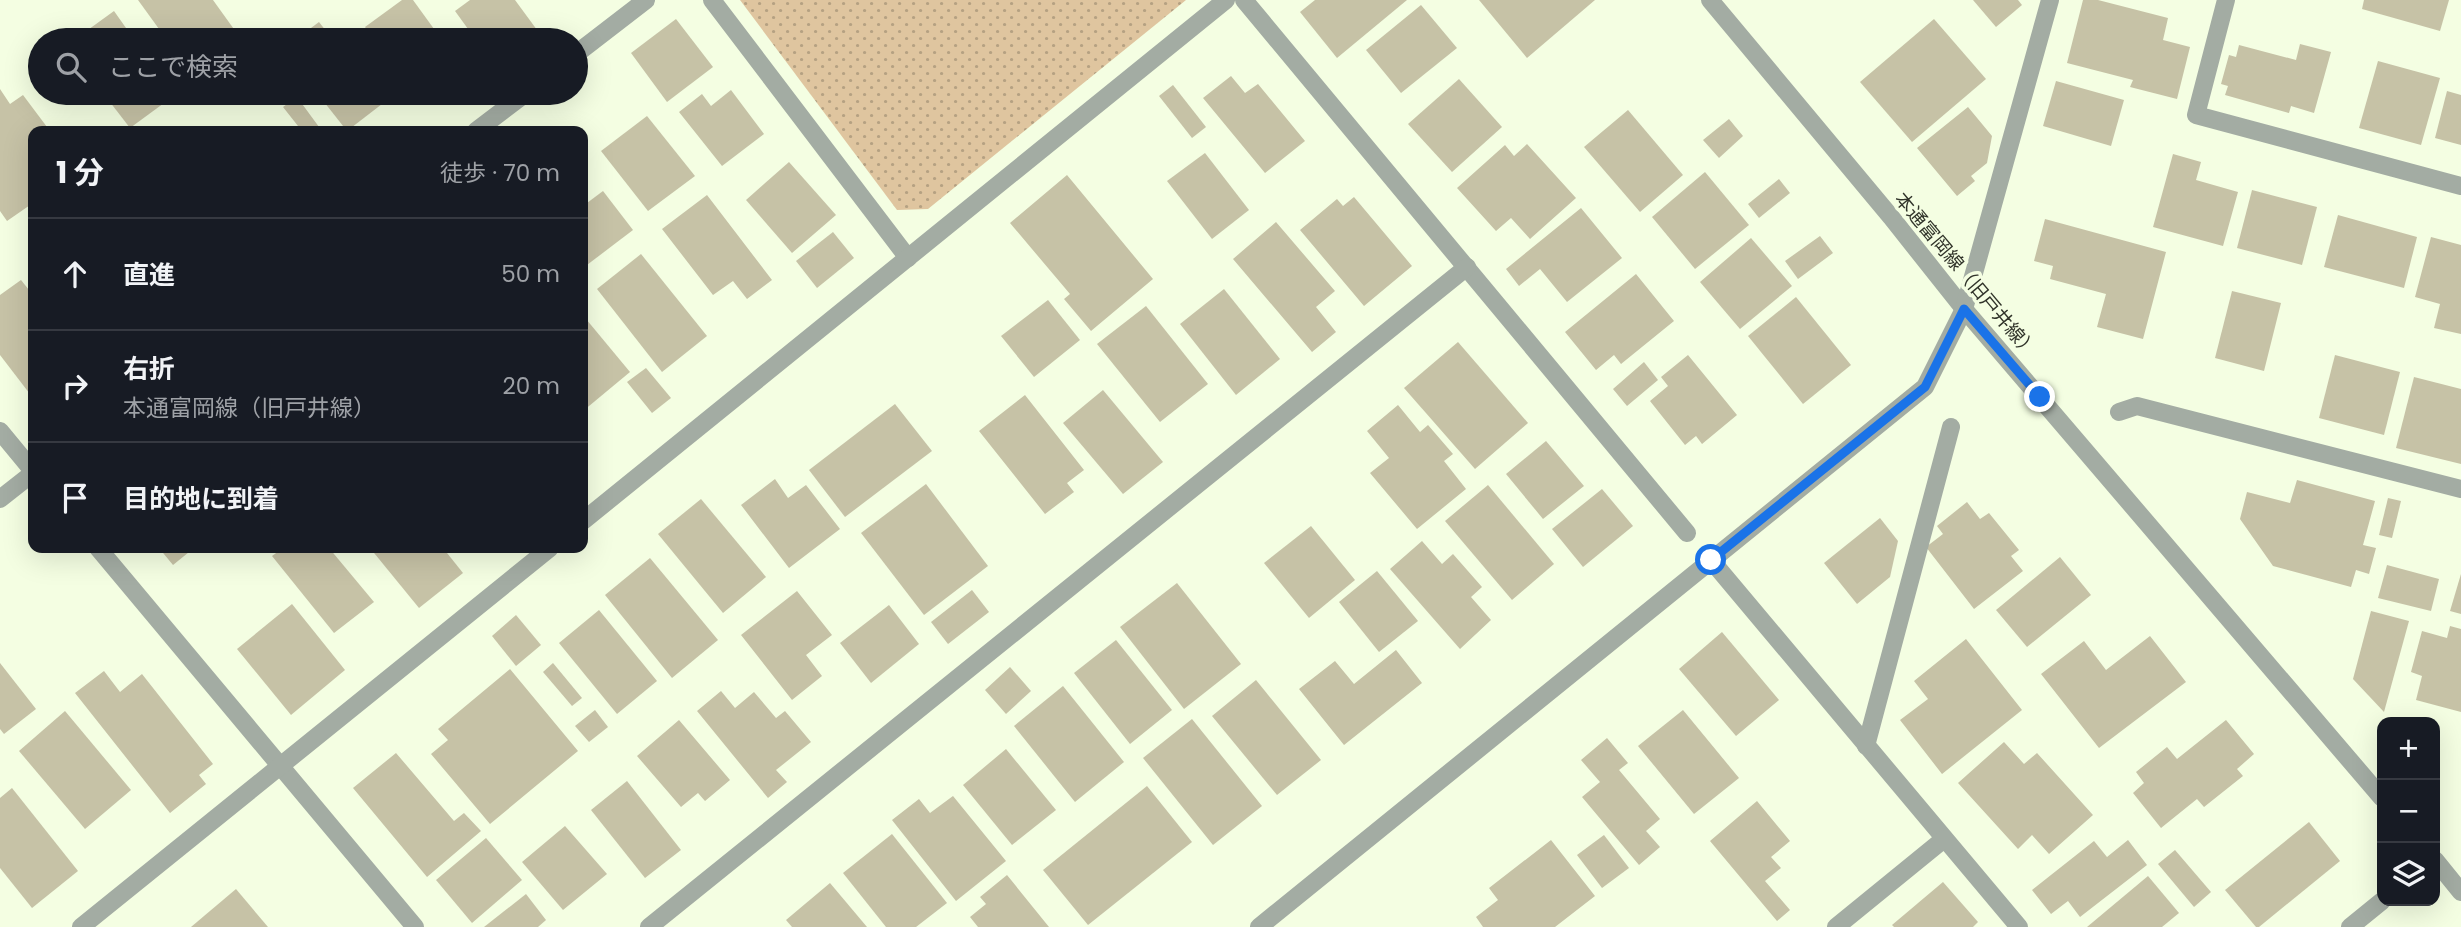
<!DOCTYPE html>
<html lang="ja">
<meta charset="utf-8">
<style>
:root{--surface:#171b24;--page:#242831;--text:#f1f3f6;--muted:#9ea1a6;--line:#363941}
body{margin:0;font-family:Poppins,"Noto Sans JP",sans-serif;background:var(--page);color:var(--text)}
.controls{position:absolute;right:21px;bottom:21px;display:grid;overflow:hidden;border-radius:14px;box-shadow:0 7px 28px #0002}
.controls button{width:63px;height:63px;display:grid;place-items:center;padding:0;border:0;border-bottom:2px solid var(--line);background:var(--surface);color:var(--text);font:35px sans-serif}
.stop{position:absolute;width:21px;height:21px;margin:-16px;border:5px solid #1a73e8;border-radius:50%;background:#fff}
.stop.end{background:#1a73e8;border-color:#fff;box-shadow:0 2px 7px #0008}
.list{margin:0;padding:0;list-style:none}
h2{display:flex;justify-content:space-between;align-items:center;height:91px;margin:0;padding:0 28px;font-size:30px}
h2 small{font-size:23px;font-weight:400;color:var(--muted)}
.list li{display:grid;grid-template-columns:46px 1fr auto;gap:21px;align-items:center;box-sizing:border-box;height:112px;padding:0 28px;border-top:2px solid var(--line)}
.list b{display:block;font-size:26px;white-space:nowrap}
.list p{margin:0;font-size:23px;white-space:nowrap;color:var(--muted)}
.list em{font-size:23px;font-style:normal;color:var(--muted)}
.icon{flex:none;width:38px;height:38px;fill:none;stroke:currentColor;stroke-width:2;stroke-linecap:round;stroke-linejoin:round}
.map{position:relative;flex:none;width:2461px;height:927px;overflow:hidden}
.search{position:absolute;background:var(--surface);box-shadow:0 7px 28px #0002;left:28px;top:28px;width:560px;height:77px;display:flex;align-items:center;gap:18px;box-sizing:border-box;padding:0 24px;border-radius:38px;color:var(--muted);font-size:26px}
.panel{position:absolute;background:var(--surface);box-shadow:0 7px 28px #0002;left:28px;top:126px;width:560px;height:427px;border-radius:14px}
.map>svg:first-child{display:block}
</style>
<div class="map">
<svg width="2461" height="927" viewBox="0 0 2461 927">
<defs>
<pattern id="green-dots" width="8" height="8" patternUnits="userSpaceOnUse" patternTransform="scale(1.75)"><rect width="8" height="8" fill="#dfc59f"/><path d="M2 2h.1M6 6h.1" fill="none" stroke="#b5a182" stroke-width="1.8" stroke-linecap="round"/></pattern>
</defs>
<rect width="100%" height="100%" fill="#f4fee2"/>
<path fill="url(#green-dots)" d="M740 0H1186L928 209 897 210Z"/>
<g fill="#c6c2a6">
<path d="M138 0H213L241 39 167 40Z"/>
<path d="M402 0H413L442 40H375L365 27Z"/>
<path d="M470 0H515L540 34 531 40H476L455 11Z"/>
<path d="M1315 0H1407L1337 58 1300 12Z"/>
<path d="M1479 0H1595L1527 58Z"/>
<path d="M1973 0H2018L2022 5 1996 27Z"/>
<path d="M2083 0H2098L2168 18 2163 40 2190 47 2177 99 2130 87 2133 80 2067 63Z"/>
<path d="M2364 0H2449L2440 31 2362 9Z"/>
<path d="M1421 5 1457 48 1401 93 1366 50Z"/>
<path d="M114 11 126 28 113 37 116 40H74Z"/>
<path d="M676 19 713 67 667 102 631 53Z"/>
<path d="M1934 19 1986 79 1912 142 1860 82Z"/>
<path d="M319 22 333 40H295Z"/>
<path d="M2300 44 2331 52 2314 113 2291 106 2289 113 2225 95 2228 86 2221 84 2229 55 2236 57 2239 45 2296 60Z"/>
<path d="M2378 61 2440 78 2421 145 2359 128Z"/>
<path d="M1231 76 1245 93 1258 84 1305 141 1265 173 1203 98Z"/>
<path d="M1459 79 1502 127 1452 172 1408 124Z"/>
<path d="M2056 81 2124 100 2111 146 2043 126Z"/>
<path d="M1173 85 1206 127 1192 138 1159 96Z"/>
<path d="M0 89 10 104 23 95 50 131H33V203L7 221 0 211Z"/>
<path d="M731 90 764 134 722 166 679 112 702 94 711 106Z"/>
<path d="M2447 91 2461 95V145L2435 138Z"/>
<path d="M103 93H173L175 95 130 128Z"/>
<path d="M317 93H373L382 104 347 131Z"/>
<path d="M297 97 322 131H290L298 126 283 107Z"/>
<path d="M1968 107 1992 136 1987 163 1971 176 1975 181 1957 196 1917 148Z"/>
<path d="M1628 110 1683 175 1640 212 1584 147Z"/>
<path d="M647 116 695 176 648 211 601 151Z"/>
<path d="M1729 119 1743 136 1719 158 1703 140Z"/>
<path d="M1527 144 1576 198 1530 239 1511 218 1496 231 1457 188 1505 145 1514 156Z"/>
<path d="M1205 153 1249 210 1212 239 1167 181Z"/>
<path d="M2173 154 2201 162 2196 180 2238 192 2223 246 2153 227Z"/>
<path d="M789 162 836 215 792 253 746 200Z"/>
<path d="M1705 172 1749 225 1695 269 1652 217Z"/>
<path d="M1067 175 1153 279 1091 331 1064 299 1070 294 1010 223Z"/>
<path d="M1779 179 1790 193 1759 218 1748 204Z"/>
<path d="M2252 190 2317 207 2302 265 2237 248Z"/>
<path d="M603 191 633 230 583 268V206Z"/>
<path d="M707 195 772 280 747 299 733 281 713 295 662 229Z"/>
<path d="M1354 197 1412 266 1364 306 1300 230 1337 199 1343 206Z"/>
<path d="M1581 208 1622 258 1567 302 1540 269 1519 286 1506 269Z"/>
<path d="M2338 215 2417 237 2404 288 2324 267Z"/>
<path d="M2045 219 2166 252 2143 339 2097 327 2106 294 2050 279 2053 266 2034 261Z"/>
<path d="M1276 222 1335 291 1316 307 1336 332 1312 352 1233 259Z"/>
<path d="M833 232 854 258 817 288 796 261Z"/>
<path d="M1820 236 1833 253 1798 279 1785 261Z"/>
<path d="M2431 237 2461 245V334L2434 328 2440 304 2415 297Z"/>
<path d="M1751 238 1792 286 1740 329 1700 282Z"/>
<path d="M641 254 707 336 662 372 597 289Z"/>
<path d="M1636 274 1674 321 1621 364 1614 355 1596 370 1565 332Z"/>
<path d="M21 280 33 295V398L0 355V295Z"/>
<path d="M1224 289 1280 359 1236 395 1180 324Z"/>
<path d="M2232 291 2281 303 2264 371 2215 358Z"/>
<path d="M1796 297 1851 365 1803 404 1748 336Z"/>
<path d="M1048 300 1080 340 1034 377 1001 336Z"/>
<path d="M1146 306 1208 384 1160 422 1097 344Z"/>
<path d="M586 319 630 372 583 411V321Z"/>
<path d="M1458 342 1528 423 1475 469 1404 388Z"/>
<path d="M1688 355 1737 415 1702 444 1696 436 1685 445 1650 401 1668 386 1661 377Z"/>
<path d="M2335 355 2400 372 2384 435 2319 418Z"/>
<path d="M1644 362 1658 380 1627 406 1613 389Z"/>
<path d="M646 368 671 398 652 413 627 382Z"/>
<path d="M2414 377 2461 389V464L2396 448Z"/>
<path d="M1103 390 1163 462 1123 494 1063 423Z"/>
<path d="M1025 395 1084 470 1067 483 1074 492 1045 514 979 431Z"/>
<path d="M895 404 932 451 845 517 809 470Z"/>
<path d="M1398 405 1420 432 1428 425 1453 454 1444 461 1466 489 1417 529 1370 473 1389 458 1367 431Z"/>
<path d="M1546 441 1584 486 1543 519 1506 474Z"/>
<path d="M775 479 788 498 806 485 840 529 789 568 741 505Z"/>
<path d="M2297 480 2375 501 2363 545 2376 548 2369 574 2356 570 2351 587 2273 566 2240 519 2247 492 2290 503Z"/>
<path d="M926 484 988 566 924 615 861 533Z"/>
<path d="M1488 485 1554 564 1512 600 1445 521Z"/>
<path d="M1602 489 1633 526 1583 567 1552 529Z"/>
<path d="M2388 498 2401 501 2392 538 2379 535Z"/>
<path d="M701 499 766 577 723 613 658 534Z"/>
<path d="M1967 502 1980 519 1989 513 2019 550 2011 556 2023 571 1974 609 1926 547 1943 534 1937 526Z"/>
<path d="M1880 518 1898 541 1890 577 1857 604 1824 563Z"/>
<path d="M1311 526 1355 580 1309 618 1264 563Z"/>
<path d="M1422 541 1442 564 1453 554 1482 587 1471 597 1491 620 1460 649 1390 569Z"/>
<path d="M159 548H194L173 565Z"/>
<path d="M283 548H329L374 602 334 633 272 556Z"/>
<path d="M370 548H443L463 573 419 608Z"/>
<path d="M2060 557 2091 595 2027 647 1996 610Z"/>
<path d="M650 558 718 640 672 678 605 595Z"/>
<path d="M2387 565 2439 579 2431 611 2378 598Z"/>
<path d="M1377 571 1418 621 1379 652 1339 602Z"/>
<path d="M2461 574V614L2450 611Z"/>
<path d="M1177 583 1241 664 1184 709 1120 627Z"/>
<path d="M972 590 989 612 948 644 931 622Z"/>
<path d="M797 591 832 635 806 655 822 676 792 700 741 635Z"/>
<path d="M292 604 345 670 291 715 237 649Z"/>
<path d="M889 605 919 644 871 683 840 643Z"/>
<path d="M599 610 657 681 617 714 559 643Z"/>
<path d="M2371 611 2409 621 2384 712 2353 679Z"/>
<path d="M516 615 541 645 516 666 492 636Z"/>
<path d="M2450 626 2461 629V712L2416 700 2422 676 2411 672 2422 631 2447 638Z"/>
<path d="M1722 632 1779 700 1736 736 1679 669Z"/>
<path d="M2150 636 2186 682 2099 748 2041 674 2084 641 2106 670Z"/>
<path d="M1966 639 2022 710 1942 774 1900 720 1928 699 1914 681Z"/>
<path d="M1116 640 1172 710 1130 744 1074 673Z"/>
<path d="M1396 650 1422 683 1344 745 1299 689 1335 661 1354 684Z"/>
<path d="M0 663 36 709 4 734 0 729Z"/>
<path d="M553 663 582 698 572 706 543 672Z"/>
<path d="M1010 667 1031 691 1006 714 985 690Z"/>
<path d="M510 669 578 751 490 824 431 754 448 740 438 729Z"/>
<path d="M104 671 120 692 142 674 213 764 199 775 206 784 170 813 75 693Z"/>
<path d="M1256 680 1321 760 1277 795 1212 716Z"/>
<path d="M1063 686 1124 762 1075 802 1014 726Z"/>
<path d="M721 691 735 708 754 692 776 718 785 711 811 742 776 770 787 782 768 798 697 711Z"/>
<path d="M595 710 608 727 589 742 575 726Z"/>
<path d="M1683 710 1739 778 1694 814 1638 746Z"/>
<path d="M65 711 131 790 85 829 19 751Z"/>
<path d="M1192 719 1262 806 1213 845 1143 758Z"/>
<path d="M679 720 730 780 705 801 698 793 681 807 637 756Z"/>
<path d="M2226 720 2254 754 2237 769 2243 776 2204 807 2197 799 2161 828 2133 793 2144 783 2136 772 2167 747 2177 759Z"/>
<path d="M1607 738 1628 763 1619 770 1660 819 1646 831 1660 847 1639 865 1582 797 1600 782 1581 760Z"/>
<path d="M2004 742 2024 764 2037 753 2093 815 2049 854 2032 835 2018 849 1958 783Z"/>
<path d="M1006 749 1056 810 1012 845 963 785Z"/>
<path d="M396 753 454 821 464 813 481 831 427 877 353 788Z"/>
<path d="M627 781 681 850 645 878 591 810Z"/>
<path d="M1147 786 1192 842 1088 925 1043 870Z"/>
<path d="M12 788 78 871 32 908 0 868V798Z"/>
<path d="M953 796 1006 861 956 901 892 820 919 799 930 813Z"/>
<path d="M1757 801 1790 841 1771 857 1781 868 1765 881 1790 910 1777 921 1710 841Z"/>
<path d="M2309 822 2340 861 2259 927H2256L2225 890Z"/>
<path d="M565 826 607 874 563 910 522 862Z"/>
<path d="M892 834 947 903 916 927H886L843 873Z"/>
<path d="M1604 835 1629 868 1602 888 1577 855Z"/>
<path d="M486 838 522 880 472 923 436 880Z"/>
<path d="M1551 840 1595 896 1555 927H1483L1476 917 1498 900 1489 888Z"/>
<path d="M2128 840 2147 865 2080 917 2068 901 2051 914 2032 890 2094 841 2107 857Z"/>
<path d="M2175 850 2211 892 2194 907 2158 864Z"/>
<path d="M1007 875 1049 927H978L970 917 986 904 980 897Z"/>
<path d="M2148 876 2179 913 2162 927H2087Z"/>
<path d="M1943 882 1978 922 1973 927H1894L1892 925Z"/>
<path d="M830 883 867 927H792L786 920Z"/>
<path d="M236 889 268 927H191Z"/>
<path d="M526 894 546 920 538 927H484Z"/>
</g>
<g fill="none" stroke-linecap="round" stroke-linejoin="round">
<g stroke="#a3aca3" stroke-width="18">
<path d="M712 0 908 258"/>
<path d="M1244 0 1687 533"/>
<path d="M1710 0 1891 217 1964 309 2382 798"/>
<path d="M2226 0 2196 115 2461 186"/>
<path d="M576 54 646 0"/>
<path d="M476 131 526 93"/>
<path d="M2119 412 2137 406 2461 489"/>
<path d="M0 431 33 471"/>
<path d="M0 499 33 473"/>
<path d="M583 521 1226 0"/>
<path d="M98 548 415 927"/>
<path d="M1711 560 2019 927"/>
<path d="M1866 746 1951 427"/>
<path d="M2435 860 2461 892"/>
<path d="M81 927 550 548"/>
<path d="M649 927 1467 267"/>
<path d="M1259 927 1925 387 1964 309 2050 0"/>
<path d="M1836 927 1944 839"/>
<path d="M2350 927 2382 901"/>
</g>
</g>
<g fill="none" stroke-linecap="round" stroke-linejoin="round">
<path stroke="#1a73e8" stroke-width="9" d="M1711 560 1925 387 1964 309 2040 397"/>
</g>
<g text-anchor="middle" dominant-baseline="central" stroke-width="7" stroke-linejoin="round" paint-order="stroke">
<g font-size="19" fill="#31342a" stroke="#f4fee2">
<text transform="translate(1966 275) rotate(50)">本通富岡線（旧戸井線）</text>
</g>
</g>
</svg>
<div class="controls">
<button>+</button>
<button>−</button>
<button><svg class="icon" aria-label="layers" viewBox="0 0 24 24"><path d="M12 4l9 5-9 5-9-5zM3 14l9 5 9-5"/></svg></button>
</div>
<div class="stop" style="left:1711px;top:560px"></div>
<div class="stop end" style="left:2040px;top:397px"></div>
<div class="search"><svg class="icon" aria-label="search" viewBox="0 0 24 24"><circle cx="10" cy="10" r="6"/><path d="M15 15l6 6"/></svg>ここで検索</div>
<section class="panel">
<h2>1 分<small>徒歩 · 70 m</small></h2>
<ul class="list">
<li><svg class="icon" aria-label="ahead" viewBox="0 0 24 24"><path d="M12 20V5M6 11l6-6 6 6"/></svg><div><b>直進</b></div><em>50 m</em></li>
<li><svg class="icon" aria-label="right" viewBox="0 0 24 24"><path d="M7 20v-9h11M14 6l5 5-5 5"/></svg><div><b>右折</b><p>本通富岡線（旧戸井線）</p></div><em>20 m</em></li>
<li><svg class="icon" aria-label="arrive" viewBox="0 0 24 24"><path d="M6 21V4h12l-3 4 3 4H6"/></svg><div><b>目的地に到着</b></div></li>
</ul>
</section>
</div>
